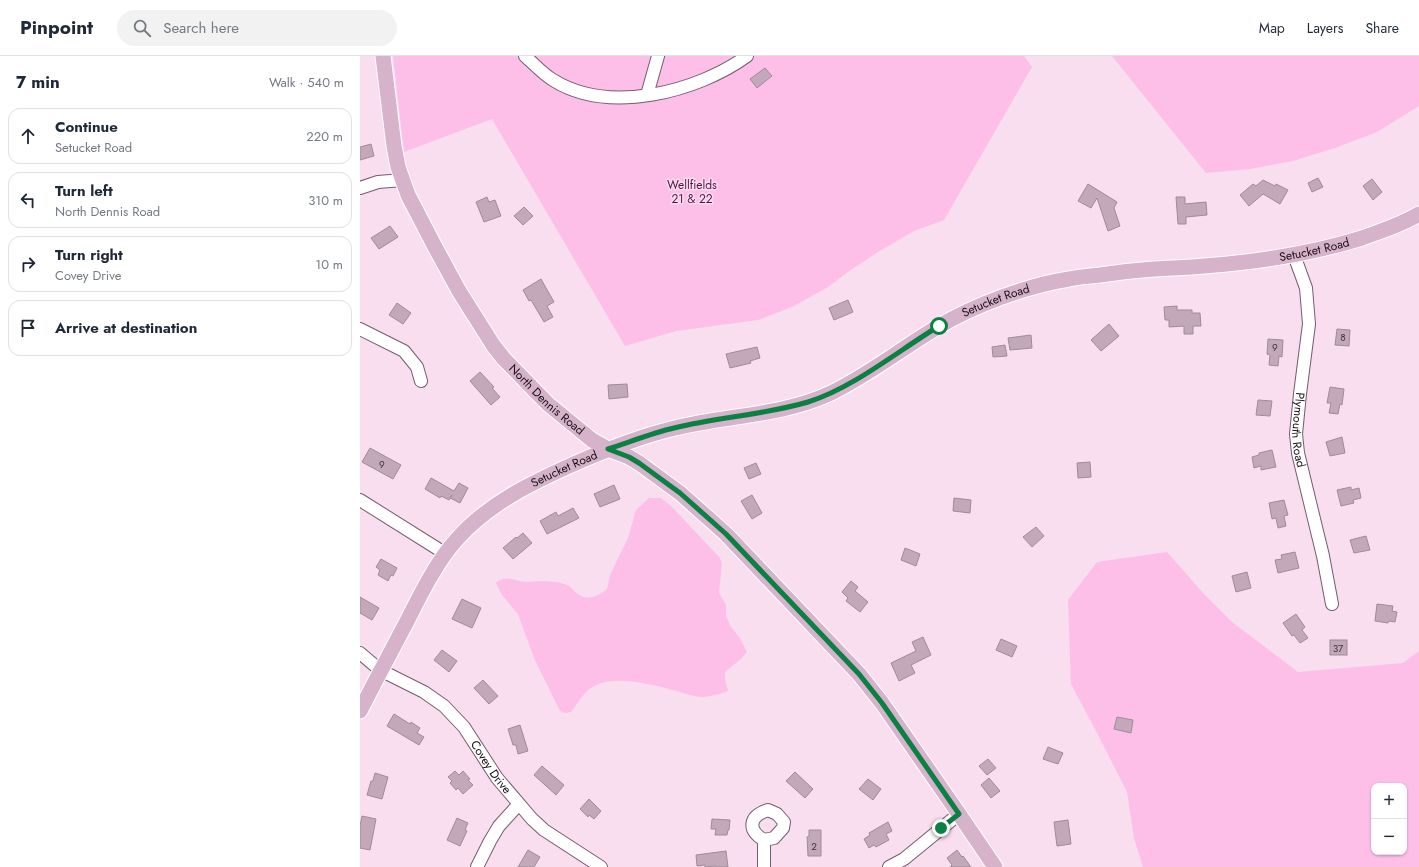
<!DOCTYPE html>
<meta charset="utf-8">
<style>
:root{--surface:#fff;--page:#f2f2f3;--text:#1f2937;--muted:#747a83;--line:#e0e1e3}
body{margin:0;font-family:Jost,sans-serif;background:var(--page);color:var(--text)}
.controls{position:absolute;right:12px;bottom:12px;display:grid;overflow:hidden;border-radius:8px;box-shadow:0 1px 3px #0004}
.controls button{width:36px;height:36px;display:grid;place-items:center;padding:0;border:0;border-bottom:1px solid var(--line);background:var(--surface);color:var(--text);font:20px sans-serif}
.stop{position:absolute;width:12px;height:12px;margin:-9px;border:3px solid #0b8043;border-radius:50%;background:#fff}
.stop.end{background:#0b8043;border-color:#fff;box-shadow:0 1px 4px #0008}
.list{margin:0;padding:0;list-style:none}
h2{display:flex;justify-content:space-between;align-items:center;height:52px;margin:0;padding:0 16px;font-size:17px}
h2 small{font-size:13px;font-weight:400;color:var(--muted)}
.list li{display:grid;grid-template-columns:26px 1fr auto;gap:12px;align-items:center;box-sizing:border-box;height:56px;margin:0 8px 8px;padding:0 8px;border:1px solid var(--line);border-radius:12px}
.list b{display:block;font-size:15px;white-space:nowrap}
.list p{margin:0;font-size:13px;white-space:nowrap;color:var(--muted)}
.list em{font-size:13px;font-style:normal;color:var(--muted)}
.icon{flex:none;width:22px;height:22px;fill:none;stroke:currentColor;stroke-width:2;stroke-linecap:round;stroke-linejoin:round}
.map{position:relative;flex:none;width:1059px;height:811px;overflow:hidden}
header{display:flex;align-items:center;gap:24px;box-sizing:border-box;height:56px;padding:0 20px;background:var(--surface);border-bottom:1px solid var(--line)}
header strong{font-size:19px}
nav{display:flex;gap:22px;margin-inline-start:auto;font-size:14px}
.search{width:280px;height:36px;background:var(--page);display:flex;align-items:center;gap:10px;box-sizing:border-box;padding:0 14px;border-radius:22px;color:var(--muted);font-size:15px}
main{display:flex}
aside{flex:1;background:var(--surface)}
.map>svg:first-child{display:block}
</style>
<header>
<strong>Pinpoint</strong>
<div class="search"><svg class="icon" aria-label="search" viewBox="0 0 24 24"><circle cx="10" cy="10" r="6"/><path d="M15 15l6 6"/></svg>Search here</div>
<nav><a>Map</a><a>Layers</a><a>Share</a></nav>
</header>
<main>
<aside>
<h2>7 min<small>Walk · 540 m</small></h2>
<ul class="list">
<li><svg class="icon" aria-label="ahead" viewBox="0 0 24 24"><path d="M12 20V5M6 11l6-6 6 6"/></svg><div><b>Continue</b><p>Setucket Road</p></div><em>220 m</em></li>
<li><svg class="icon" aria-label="left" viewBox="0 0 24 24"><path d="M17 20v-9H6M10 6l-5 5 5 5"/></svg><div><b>Turn left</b><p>North Dennis Road</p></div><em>310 m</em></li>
<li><svg class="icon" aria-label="right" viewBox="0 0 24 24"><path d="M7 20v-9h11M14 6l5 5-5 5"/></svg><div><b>Turn right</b><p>Covey Drive</p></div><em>10 m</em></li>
<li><svg class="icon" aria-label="arrive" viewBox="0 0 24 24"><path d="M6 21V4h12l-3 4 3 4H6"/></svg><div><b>Arrive at destination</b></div></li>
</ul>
</aside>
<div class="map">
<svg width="1059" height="811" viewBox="0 0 1059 811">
<rect width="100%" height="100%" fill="#f9def0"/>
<g fill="#fdbee8" fill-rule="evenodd">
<path d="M33 0H664L672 11 584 164 554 175 518 196 492 213 468 231 432 251 398 264 316 275 265 290 132 63 44 96Z"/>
<path d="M752 0H1059V50L1017 76 975 92 933 105 890 113 846 117Z"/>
<path d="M289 442H301L311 450 360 502 362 508 359 537 366 549V560L371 571 380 582 387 596 382 602 365 616V623L368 635C361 638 352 640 344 641 335 641 326 638 317 635 292 629 251 616 228 634 221 641 217 648 211 656L205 657 200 655 174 602 158 558 142 539 136 527C139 524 141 523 145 523 152 522 159 526 167 526 177 525 197 524 207 529 211 530 213 535 216 537 228 546 238 540 247 533L250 519 268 482 276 454Z"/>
<path d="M807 496 844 538 872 566 938 616 1043 607 1059 595V811H783L774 782 767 736 735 673 711 628 708 544 737 506ZM1014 730H1044V796H1014Z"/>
</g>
<g fill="#c2a8b9" stroke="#a28a9a">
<path d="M405 12 412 20 397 32 390 23Z"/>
<path d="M11 88 14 100 0 104V91Z"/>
<path d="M958 122 963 131 952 136 948 127Z"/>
<path d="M1012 123 1022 136 1013 144 1003 130Z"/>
<path d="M903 124 915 130 916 128 928 134 920 148 903 138 889 150 880 139 893 128 896 130Z"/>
<path d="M728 128 757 146 754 152 760 170 748 175 737 142 731 152 718 145Z"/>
<path d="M127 141 129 146 135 144 141 160 124 166 116 146Z"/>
<path d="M816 141H825V148L846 146 847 159 826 161V168H818Z"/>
<path d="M164 151 173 160 163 169 154 160Z"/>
<path d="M30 170 38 181 19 193 11 182Z"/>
<path d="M181 223 194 246 187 250 193 261 184 266 171 244 169 245 163 234Z"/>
<path d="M488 244 493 256 474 264 469 252Z"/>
<path d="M37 247 51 257 43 268 29 259Z"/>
<path d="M817 250V254H832V257H840L841 270H833V278H824V270L809 271V264H805L804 251Z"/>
<path d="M749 268 759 280 741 295 731 284Z"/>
<path d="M977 273 990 274 989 290 975 289Z"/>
<path d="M671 279 672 292 650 294 648 282Z"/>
<path d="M908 283 923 284 922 301 919 300 918 310 909 309 910 299 907 298Z"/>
<path d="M645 289 647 300 633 301 632 291Z"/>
<path d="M397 291 400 302 390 305 391 307 370 312 366 298Z"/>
<path d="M120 316 134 331 132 332 140 341 131 349 110 325Z"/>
<path d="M267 328 268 341 249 343 248 329Z"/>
<path d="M970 331 984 333 982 349 980 348 978 358 969 357 971 347H967Z"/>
<path d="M898 344 912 345 910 360 896 359Z"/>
<path d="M982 381 985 397 970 400 966 386Z"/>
<path d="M10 392 41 409 33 423 2 406Z"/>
<path d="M912 394 916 411 901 414V410L894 412 892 401 899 399V397Z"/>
<path d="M730 406 731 421 718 422 717 407Z"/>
<path d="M396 407 401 418 389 423 384 412Z"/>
<path d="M71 422 94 435 99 427 108 432 100 447 90 442 92 439 89 444 81 440 80 442 65 433Z"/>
<path d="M254 429 260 443 240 451 234 438Z"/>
<path d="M991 431V434L999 432 1001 442 993 444 994 447 981 450 977 434Z"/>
<path d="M392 439 402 457 392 463 381 445Z"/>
<path d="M594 442 611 444 610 457 593 455Z"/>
<path d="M924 444 928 459 924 460 926 470 918 472 916 462 912 463 909 447Z"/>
<path d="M213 452 219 462 187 478 180 465 196 456 198 460Z"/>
<path d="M676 471 684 480 672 491 663 481Z"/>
<path d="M163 477 172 487 153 503 143 492 156 481 157 482Z"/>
<path d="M1006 480 1010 494 994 497 990 484Z"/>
<path d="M545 492 560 498 556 510 541 504Z"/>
<path d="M935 496 939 512 918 517 915 504 922 503 921 499Z"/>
<path d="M21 503 37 512 33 520 31 519 28 525 18 519 20 514 16 511Z"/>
<path d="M887 516 891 532 876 536 872 520Z"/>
<path d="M491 525 498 531 495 535 508 546 500 556 486 545 488 542 482 536Z"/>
<path d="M0 541 19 552 12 564 0 557Z"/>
<path d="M102 543 121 552 112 572 92 563Z"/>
<path d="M1017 548 1033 550 1032 555 1037 556 1035 566 1029 565 1028 567 1015 565Z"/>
<path d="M936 558 945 571 942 574 948 582 940 587 934 579 932 580 923 567Z"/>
<path d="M563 581 571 599 551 609 555 617 539 625 531 607 556 595 552 586Z"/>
<path d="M641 583 657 590 652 601 636 594Z"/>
<rect x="970" y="584" width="17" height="15"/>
<path d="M82 594 97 605 89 616 74 604Z"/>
<path d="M123 624 138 640 129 648 114 632Z"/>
<path d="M34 658 50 668 51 666 60 672 57 677 64 681 59 689 27 670Z"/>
<path d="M757 661 773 664 771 677 754 673Z"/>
<path d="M160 669 168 695 158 698 156 689H153L148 673Z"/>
<path d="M688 691 703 697 698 708 683 703Z"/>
<path d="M628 703 636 712 627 719 619 710Z"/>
<path d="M182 710 204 729 196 739 174 719Z"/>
<path d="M95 715 99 719 103 715 110 723 108 724 113 729 103 738 98 732 96 734 90 727 92 725 88 721Z"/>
<path d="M435 716 453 733 445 742 426 725Z"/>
<path d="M15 717 28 721 22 743 7 739 11 725H13Z"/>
<path d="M629 722 640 735 631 742 621 729Z"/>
<path d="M508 723 521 733 513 744 499 733Z"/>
<path d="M229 743 241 755 234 763 229 759 228 761 220 753Z"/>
<path d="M2 760 16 763 10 794 0 792V770Z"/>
<path d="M97 762 108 767 105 774 107 775 100 790 87 784Z"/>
<path d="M352 763 370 764 369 774H368L367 779H355L356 773H351Z"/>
<path d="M708 764 711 788 697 790 694 766Z"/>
<path d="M528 766 532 775 526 778 529 784 516 791 514 789 509 792 504 783 510 779 509 777Z"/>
<path d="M449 774H461V800H448L447 781 449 780Z"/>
<path d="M168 794 180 801 174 811H158Z"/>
<path d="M597 794 602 801 603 800 611 811H590L592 809 587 802Z"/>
<path d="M366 795 368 811H356V810L345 811V809L337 810 336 799Z"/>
</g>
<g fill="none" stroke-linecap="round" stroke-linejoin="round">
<defs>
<g id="minor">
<path d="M165 0C174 8 183 18 193 24 249 59 337 36 387 0"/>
<path d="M287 39 298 0"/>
<path d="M0 132 18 126 43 124"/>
<path id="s1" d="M934 199 946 232 949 268 940 338 936 378 938 397 963 500 972 548"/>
<path d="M0 273 44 295 57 311 61 325"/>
<path d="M0 444 86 498"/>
<path id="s2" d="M0 597 20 614 64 636 84 650 104 671 137 722 172 763 184 774 241 811"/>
<path d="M408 754 417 758 424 766 423 772 414 782 404 784C387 774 389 760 408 754Z"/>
<path d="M404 784V811"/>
<path d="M117 811 130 785 139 770 158 749"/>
<path d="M529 811 544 803 599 758"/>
</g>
<g id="major">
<path id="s3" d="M23 0 34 90 38 111 48 139 75 191 99 235 133 289 144 303 188 348 232 384 248 393 269 401 279 407 320 437 366 478 499 618 522 647 599 758 635 811"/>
<path id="s4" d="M0 655C15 625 31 596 46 567 60 540 76 506 97 483 129 447 173 426 216 407 248 393 281 380 315 372 367 359 422 360 471 337 508 319 541 293 576 272 614 249 666 230 709 223 719 221 729 220 740 219 754 217 768 215 782 214 803 212 824 212 844 210 897 206 951 198 1002 182 1021 175 1041 169 1059 158"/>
</g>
</defs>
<use href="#minor" stroke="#735d6c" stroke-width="14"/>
<use href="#major" stroke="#fff" stroke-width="17"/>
<use href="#minor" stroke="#fff" stroke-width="12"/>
<use href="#major" stroke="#d6b2cb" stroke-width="15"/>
</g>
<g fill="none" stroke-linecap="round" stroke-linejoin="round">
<path stroke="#0b8043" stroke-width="5" d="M579 270C538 295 493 332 448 346 404 359 358 361 314 372 292 377 270 386 248 393L269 401 279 407 320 437 366 478 499 618 522 647 599 758 581 772"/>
</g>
<g text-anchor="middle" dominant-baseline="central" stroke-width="3" stroke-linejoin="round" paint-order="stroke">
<g font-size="10" fill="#42353e">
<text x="983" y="281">8</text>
<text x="915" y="291">9</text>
<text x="22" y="408">9</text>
<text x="978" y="592">37</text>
<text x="454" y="790">2</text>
</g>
<g font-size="12" fill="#561246" stroke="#f9def0">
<text x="332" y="129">Wellfields<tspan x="332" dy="14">21 &amp; 22</tspan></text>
</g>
<g font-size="12" fill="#180f15" stroke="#f9def0">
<text stroke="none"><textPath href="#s4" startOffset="1119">Setucket Road</textPath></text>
<text stroke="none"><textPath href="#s4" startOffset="795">Setucket Road</textPath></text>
<text stroke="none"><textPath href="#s3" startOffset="391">North Dennis Road</textPath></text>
<text stroke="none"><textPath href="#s1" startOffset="178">Plymouth Road</textPath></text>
<text stroke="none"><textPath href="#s4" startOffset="327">Setucket Road</textPath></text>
<text stroke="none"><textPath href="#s2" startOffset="177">Covey Drive</textPath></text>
</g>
</g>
</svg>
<div class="controls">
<button>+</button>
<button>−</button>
</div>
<div class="stop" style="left:579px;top:270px"></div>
<div class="stop end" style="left:581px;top:772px"></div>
</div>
</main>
